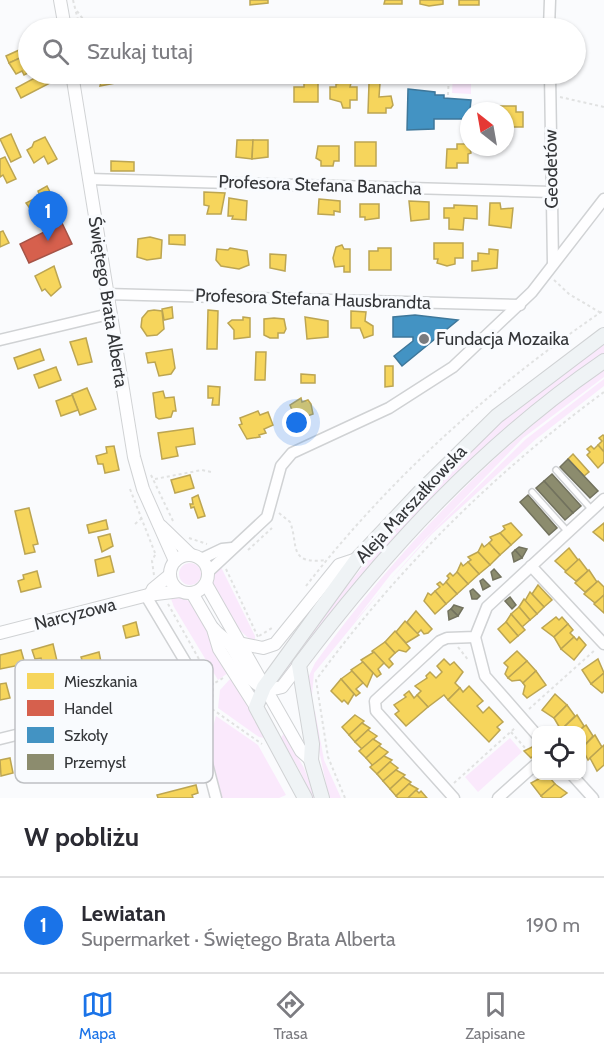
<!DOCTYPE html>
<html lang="pl">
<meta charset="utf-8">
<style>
:root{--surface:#fff;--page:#f7f7f7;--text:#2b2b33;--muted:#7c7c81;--line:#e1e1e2;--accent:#1a73e8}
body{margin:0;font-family:Cabin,sans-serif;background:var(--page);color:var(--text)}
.controls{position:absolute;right:18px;bottom:18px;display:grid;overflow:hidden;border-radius:12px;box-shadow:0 2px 4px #0004}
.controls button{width:54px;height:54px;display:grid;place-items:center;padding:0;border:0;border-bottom:2px solid var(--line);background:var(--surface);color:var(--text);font:30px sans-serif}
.compass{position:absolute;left:460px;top:102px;width:54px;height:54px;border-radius:50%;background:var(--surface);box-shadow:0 2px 4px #0004;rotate:329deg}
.you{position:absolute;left:297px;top:423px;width:21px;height:21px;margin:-15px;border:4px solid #fff;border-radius:50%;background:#1a73e8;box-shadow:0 0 0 9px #1a73e833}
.badge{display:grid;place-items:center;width:39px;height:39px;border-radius:50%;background:var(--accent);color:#fff;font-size:20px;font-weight:700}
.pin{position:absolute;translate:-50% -50px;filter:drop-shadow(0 2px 3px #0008)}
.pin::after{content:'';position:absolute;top:32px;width:21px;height:18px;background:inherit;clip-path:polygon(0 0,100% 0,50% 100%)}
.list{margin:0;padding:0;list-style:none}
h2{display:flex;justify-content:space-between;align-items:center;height:78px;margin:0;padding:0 24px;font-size:26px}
h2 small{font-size:20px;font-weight:400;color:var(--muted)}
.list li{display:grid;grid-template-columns:39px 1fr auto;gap:18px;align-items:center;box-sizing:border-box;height:96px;padding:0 24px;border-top:2px solid var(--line)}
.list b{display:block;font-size:22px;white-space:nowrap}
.list p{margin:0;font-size:20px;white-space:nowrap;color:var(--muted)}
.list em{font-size:20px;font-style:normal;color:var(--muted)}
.icon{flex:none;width:33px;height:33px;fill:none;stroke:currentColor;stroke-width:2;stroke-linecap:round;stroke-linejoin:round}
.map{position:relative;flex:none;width:604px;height:798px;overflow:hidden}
.search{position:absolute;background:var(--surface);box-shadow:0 2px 4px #0004;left:18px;right:18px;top:18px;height:66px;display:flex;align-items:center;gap:15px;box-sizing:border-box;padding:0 21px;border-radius:33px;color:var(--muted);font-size:22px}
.sheet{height:174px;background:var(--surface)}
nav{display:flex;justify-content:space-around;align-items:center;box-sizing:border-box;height:84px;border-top:2px solid var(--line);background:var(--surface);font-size:16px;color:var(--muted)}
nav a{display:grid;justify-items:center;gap:3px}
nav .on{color:var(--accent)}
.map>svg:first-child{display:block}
</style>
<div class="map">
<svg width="604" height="798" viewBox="0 0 604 798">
<rect width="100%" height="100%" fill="#fafbfd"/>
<g fill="#fae9fc">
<path d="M453 74H471V94L452 93Z"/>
<path d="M604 342V353C474 446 378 548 284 676L281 673C344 588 410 502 489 431 525 399 565 370 604 342Z"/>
<path d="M604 368V377L523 438 391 574 354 622 431 533 526 439 604 379V386L536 439 432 534 385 586 314 673 312 695 308 696 307 680 315 663C396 551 493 450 604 368Z"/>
<circle cx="190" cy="574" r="11"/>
<path d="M220 565 255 636V642C240 635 217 604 213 587 211 579 215 571 220 565Z"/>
<path d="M176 595 195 604 228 673 218 680 174 607 170 596Z"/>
<path d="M230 679H233L266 736 265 738 259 737 218 708 220 690Z"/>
<path d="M315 711 324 760 341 798H329L311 712Z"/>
<path d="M216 716 258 745 286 795 279 798H221L207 748Z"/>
<path d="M284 733 304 768 315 798H311L301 773 281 738Z"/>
<path d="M510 738 522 752 478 792 465 777Z"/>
</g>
<g fill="#f6d55c" stroke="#bca552" stroke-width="1.5">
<path d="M250 0H268V3L250 5Z"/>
<path d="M385 0H402V4H384Z"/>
<path d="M420 0H443V4L429 6 420 4Z"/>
<rect x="459" y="0" width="20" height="5"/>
<path d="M28 46V60L24 62 22 57 9 63 6 56Z"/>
<path d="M22 57 24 62 28 60V73L24 75 22 71 16 74 9 63Z"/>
<path d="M42 74H48L52 82 21 98 16 88Z"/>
<path d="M103 74H125L126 78 123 82 116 79V83L100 86Z"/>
<rect x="151" y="74" width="16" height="4"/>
<path d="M223 74H241L239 83H227L228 74Z"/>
<path d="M304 74H318V102H294V87H304Z"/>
<rect x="485" y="74" width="7" height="9"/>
<path d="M340 83H351L350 87H357V100H350V108H343L341 102 330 99V87H336V84Z"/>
<path d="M369 83H380L379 97 391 96 393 105 391 108H386V113H368Z"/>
<path d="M489 106H516V112H523V127H505V111H489Z"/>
<path d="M11 134 21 157 11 162 0 139Z"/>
<path d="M45 137 57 159 48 164 44 156 34 163 27 150 32 147 34 142Z"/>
<path d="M237 140H253L252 159 236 157Z"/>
<path d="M253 140H268V157L252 159Z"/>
<rect x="355" y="142" width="21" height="24"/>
<path d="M457 144H469L471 153 468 154V163H457V168H446L447 149H457Z"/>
<path d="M318 146H339V161H334L333 166H321V161L316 158Z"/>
<path d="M5 157 16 179 7 183 3 175 0 177V159Z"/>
<path d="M111 161 134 162V171H111Z"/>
<path d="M47 186 52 196 48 198 55 207 37 218 26 203 40 196 38 191Z"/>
<path d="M204 192 225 193 221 214H207L209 206 204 205Z"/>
<path d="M229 198 247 201 246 220 232 219 233 216H228Z"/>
<path d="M319 199 340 201V212L334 211V215L318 214Z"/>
<path d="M409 201 429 202V219L411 221Z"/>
<path d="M490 203H500L501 209 513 208 511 228 489 225Z"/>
<path d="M360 204H379V218L365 220V217H360Z"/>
<path d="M454 205 477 206V219L464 218 463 230 449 229V218H444V208H454Z"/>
<path d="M3 231 9 243 0 247V232Z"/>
<path d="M169 235H185V245L169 244Z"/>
<path d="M150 237 162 240 161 258 147 260 137 257 138 239Z"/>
<path d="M434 243H463V258H455V264L447 266 437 263 438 259H434Z"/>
<path d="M342 245 344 249H350V272H344V266L335 267 333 258 336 247Z"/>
<path d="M230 248 247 251 249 265 239 269 221 266 216 260 217 249 228 250Z"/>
<path d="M378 248H391V270H369V251H378Z"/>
<path d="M489 249 498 250 497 268 472 271V261H478V253L489 254Z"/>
<path d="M270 254 286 255 285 271 270 268Z"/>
<path d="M54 266 61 287 51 296 45 289 42 291 35 276Z"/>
<path d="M172 307 173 318 164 320 162 309Z"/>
<path d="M154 310 162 311 164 329 157 335 147 336 141 327 142 318 148 311Z"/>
<path d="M208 310 218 311 217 349H207Z"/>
<path d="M351 311 366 312 365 321 373 326V335L364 338 360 328H351Z"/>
<path d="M243 317 250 318V337L234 339V330L228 323 232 320H243Z"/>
<path d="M305 317 328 321V337L307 339Z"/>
<path d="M274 318 284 319 286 329 284 333H278V338H270L264 335V319Z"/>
<path d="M86 338 92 362 78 365 70 342Z"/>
<path d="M40 349 44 360 18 369 14 358Z"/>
<path d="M172 349 175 368 171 374 159 376 155 362 148 363 146 353Z"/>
<path d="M256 352H266L265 380H255Z"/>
<path d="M385 366H393V386L385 387Z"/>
<path d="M56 367 61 380 39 388 34 375Z"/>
<path d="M301 374 315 375V383H301Z"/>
<path d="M208 386 220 387 219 405H212L213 398H208Z"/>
<path d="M87 388 96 409 80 415 72 394Z"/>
<path d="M163 391 165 398 174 397 176 411H173L171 417 159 419 156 417 153 393Z"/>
<path d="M72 395 78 410 61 416 56 401Z"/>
<path d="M301 398 302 402 308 400 311 404 313 414 296 420 290 405Z"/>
<path d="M258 411 260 415 268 412 273 425 264 429 266 433 259 435 260 437 247 439 239 425 242 424 240 418Z"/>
<path d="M193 428 195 444 176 447 178 456 162 459 158 433Z"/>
<path d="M603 435 604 436V452L598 445 602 441 599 438Z"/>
<path d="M598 445 604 452V462L598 468 587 455 590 452 587 449 591 446 594 449Z"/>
<path d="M114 446 119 470 105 473 103 464H98L96 456 107 453 106 447Z"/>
<path d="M573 454 589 472 584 476 568 459Z"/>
<path d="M190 475 194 488 175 493 171 480Z"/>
<path d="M198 495 205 516 198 518 194 507 191 508 190 504H193L192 498Z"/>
<path d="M29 508 38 544 33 545 35 552 25 554 15 511Z"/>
<path d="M106 520 108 529 89 533 87 525Z"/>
<path d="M511 523 522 535 511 545 500 533 505 529 503 526Z"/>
<path d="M604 523V541L593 532Z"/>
<path d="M500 533 511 545 500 555 489 543 492 540 490 537Z"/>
<path d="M110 534 113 546 102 552 98 537Z"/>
<path d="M489 543 500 555 490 565 478 552 482 544 484 547Z"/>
<path d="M569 548 578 560 566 571 555 561Z"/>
<path d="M478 552 490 565 479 574 468 562 471 560 468 557Z"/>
<path d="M110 556 114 572 98 576 95 560Z"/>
<path d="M579 559 588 571 576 581 565 572Z"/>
<path d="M468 562 479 574 468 584 457 572 461 563 463 566Z"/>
<path d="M589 570 597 582 585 592 575 583Z"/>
<path d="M37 571 41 587 21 592 18 581 24 579 23 575Z"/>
<path d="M457 572 468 584 457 594 446 582 449 578 447 576 450 573 453 576Z"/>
<path d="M598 581 604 587V595L595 603 584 594Z"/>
<path d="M440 582 443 585 446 582 457 594 446 604 435 591 440 587 437 584Z"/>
<path d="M538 585 552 600 544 607 532 594Z"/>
<path d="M435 591 446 604 435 614 424 601 428 593 431 595Z"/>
<path d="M530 592 544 607 537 614 525 601Z"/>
<path d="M604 595V613L594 604Z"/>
<path d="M524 599 537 614 530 620 519 607Z"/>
<path d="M519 607 530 620 522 627 511 614Z"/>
<path d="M416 611 432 629 428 633 424 634 421 630 417 634 407 622Z"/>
<path d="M511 614 525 630 518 636 506 622Z"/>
<path d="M556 617 559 620 562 617 568 624 554 637 542 628Z"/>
<path d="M405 621 419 635 406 643 396 632Z"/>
<path d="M136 622 139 635 126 638 123 626Z"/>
<path d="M506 622 518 636 510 643 498 629Z"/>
<path d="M568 624 573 630 570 633 574 637 561 649 554 637Z"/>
<path d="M395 631 410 648 406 652 399 650 395 653 385 642Z"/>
<path d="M574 637 577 640 579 637 586 645 574 660 561 649Z"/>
<path d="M385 642 395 653 389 659 393 664 389 668 372 651Z"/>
<path d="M53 644 57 661 43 665 41 658 35 659 32 650Z"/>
<path d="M21 650 25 664 0 669V655Z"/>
<path d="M517 651 527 661 508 678 505 674 508 667 504 663Z"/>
<path d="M99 652 101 662 89 665V668L85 669 81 657Z"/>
<path d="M374 652 384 663 378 669 381 674 377 677 361 660Z"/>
<path d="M444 659 450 665 454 662 463 672 455 683 460 688 448 700 444 695 428 707 417 695 421 691 415 686 427 678 426 676 430 672 436 678 442 672 437 666Z"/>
<path d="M598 659 604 673 591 684 582 670Z"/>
<path d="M527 661 536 671 523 683 520 680 512 681 508 678Z"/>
<path d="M363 662 373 673 367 687 351 670Z"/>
<path d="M352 671 363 683 356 689 360 693 356 696 341 679Z"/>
<path d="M536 671 546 685 527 698 523 694 525 686 523 683Z"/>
<path d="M604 673V691L602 693 591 684Z"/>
<path d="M341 679 354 694 348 704 344 700 342 702 331 691Z"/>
<path d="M6 683 10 698 0 700V684Z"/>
<path d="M469 686 483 701 477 706 483 713 489 707 503 722 497 727 500 730 489 742 448 700 460 688 463 692Z"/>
<path d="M409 691 414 698 417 695 428 707 406 726 395 714 399 711 394 705 406 697 404 695Z"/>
<path d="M555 694 567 705 554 718 542 710Z"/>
<path d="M567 705 575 716 561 730 554 718Z"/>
<path d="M355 715 364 721 349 735 342 727Z"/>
<path d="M577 715 584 726 580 730H565L563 728Z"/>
<path d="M362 723 370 728 355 742 349 735Z"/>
<path d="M586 725 593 736 582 748 580 730Z"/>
<path d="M368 730 377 736 362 749 355 742Z"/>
<path d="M595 735 602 747 588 760 582 748Z"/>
<path d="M373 739 381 744 366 758 359 751Z"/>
<path d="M604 745V765L597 771 590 758Z"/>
<path d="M379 746 388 752 373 766 366 758Z"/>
<path d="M534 746 536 753 531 758 524 751Z"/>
<path d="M384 756 392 760 377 774 370 767Z"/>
<path d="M10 758 13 773 1 776 0 760Z"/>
<path d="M390 762 398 768 383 781 377 774Z"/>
<path d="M396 770 405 775 390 789 383 781Z"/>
<path d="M544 776H551L550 778 555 784 541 796 531 783Z"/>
<path d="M403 777 411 782 396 796 390 789Z"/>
<path d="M409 784 418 789 408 798H398L396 796Z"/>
<path d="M555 784 567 793 560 798H543L541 796Z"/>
<path d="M196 785 198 793 192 795 193 798H158L157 795Z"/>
<path d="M416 790 419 793 421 791 427 798H408Z"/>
</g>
<path fill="#d6604d" stroke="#a55347" stroke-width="1.5" d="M62 223 72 244 29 263 20 244Z"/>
<g fill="#4393c3" stroke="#3e779a" stroke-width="1.5">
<path d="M408 89 435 92V95H444V98L471 100 469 119H434V129L407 130Z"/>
<path d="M415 315 458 320 402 366 394 356 413 341V337H393V317Z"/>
</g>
<g fill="#8c8c6e" stroke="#72725e" stroke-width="1.5">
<path d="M568 459 598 491 590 498 560 467Z"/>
<path d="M552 474 581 506 573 513 544 481Z"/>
<path d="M544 481 573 513 565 520 536 488Z"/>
<path d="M528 495 557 528 549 535 520 502Z"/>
<path d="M519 547 527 549 522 558 515 550Z"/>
<path d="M515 550 522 558 514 562 512 553Z"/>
<path d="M494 569 501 577 493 580 491 572Z"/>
<path d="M483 579 490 586 483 590 480 581Z"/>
<path d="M473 589 480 596 477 599H472L470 591Z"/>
<path d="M510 597 516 605 512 609 505 601Z"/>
<path d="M454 605 463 608 458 616 451 609Z"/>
<path d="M451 609 458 616 449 620 448 611Z"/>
</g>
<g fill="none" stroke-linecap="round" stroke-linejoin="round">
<defs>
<g id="service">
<path d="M556 470 592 510"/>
<path d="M532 492 568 532"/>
</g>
<g id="minor">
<path d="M549 28 550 0"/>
<path d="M550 74 553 264"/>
<path d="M89 179 551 192"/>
<path d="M106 294 520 305"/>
<path d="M0 340 109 314"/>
<path d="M201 559 222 549 232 548"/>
<path d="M531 566 604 644"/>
<path d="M208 572 267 517 281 466 292 453 389 408 453 367 532 292 604 199"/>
<path d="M475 637 485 676 536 734"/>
<path d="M188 691 216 798"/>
<path d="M0 739 179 695C190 691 195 686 192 673L146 596"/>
<path d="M573 776 593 798"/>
<path d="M454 798 376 711 375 701 440 641 447 638 475 637 487 607 604 499"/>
<path d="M498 798 536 764"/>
</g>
<g id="tertiary">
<path d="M60 0 65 28"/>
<path d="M72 74 134 457 143 489 175 561"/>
<path d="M161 526 191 555"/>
<circle cx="189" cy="574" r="19"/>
<path d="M206 584 301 751 311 760"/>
<path d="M192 593 213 629 219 649 256 707"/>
<path d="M150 595 153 589 170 575"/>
<path d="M214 629C218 634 224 638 228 642 244 661 249 697 282 687L299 665"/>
<path d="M0 633 148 595 180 591"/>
<path d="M239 643 263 648 275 644 339 565 357 559"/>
</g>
<g id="secondary">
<path d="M305 798 256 707 264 687 357 559 419 493 497 416 604 335"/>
<path d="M322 798 311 760 312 744 299 665C386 550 484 443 604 361"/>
</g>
</defs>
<use href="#service" stroke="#d0d2d4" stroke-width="8"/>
<use href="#minor" stroke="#d0d2d4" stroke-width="13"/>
<use href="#tertiary" stroke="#d0d2d4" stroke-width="14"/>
<use href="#secondary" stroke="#d0d2d4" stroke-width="16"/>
<g stroke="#e1e2e2" stroke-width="2" stroke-dasharray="3 3" stroke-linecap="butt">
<path d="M73 0 80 28"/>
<path d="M77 11 83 19 86 28"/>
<path d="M448 95 449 74"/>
<path d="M560 97 604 107"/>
<path d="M554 280 569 294 601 313"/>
<path d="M151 475 173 521"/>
<path d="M155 479 202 470 211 472"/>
<path d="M130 489 155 553"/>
<path d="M279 513 290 522C299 544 287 565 326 560"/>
<path d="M135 524 142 518"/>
<path d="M189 538 207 544"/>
<path d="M248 550 272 528"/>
<path d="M226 569 258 637"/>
<path d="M154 575 152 561 156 553"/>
<path d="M306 586C390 478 491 387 604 310"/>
<path d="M168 604 213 684 212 709 208 727"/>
<path d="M259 636 272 628"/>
<path d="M458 647 469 661"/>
<path d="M200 692 223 678"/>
<path d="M212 709 262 744"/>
<path d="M529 709 596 649"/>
<path d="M511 732 526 749"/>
<path d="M454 783 516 727"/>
<path d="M345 798 328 757 316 680C397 569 494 473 604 392"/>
</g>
<use href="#service" stroke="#fefeff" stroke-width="5"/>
<use href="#minor" stroke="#fefeff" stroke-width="10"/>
<use href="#tertiary" stroke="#fefeff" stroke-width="12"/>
<use href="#secondary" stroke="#eff3f5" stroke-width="14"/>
</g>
<circle fill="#797b7e" stroke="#f9fbfe" stroke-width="2" cx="424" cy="339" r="6"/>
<g text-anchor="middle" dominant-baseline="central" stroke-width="6" stroke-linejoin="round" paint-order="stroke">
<g font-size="18" fill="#343639" stroke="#f9fbfe">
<text transform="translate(551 169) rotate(-91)">Geodetów</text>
<text transform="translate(320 185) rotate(2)">Profesora Stefana Banacha</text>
<text transform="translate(313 299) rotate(2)">Profesora Stefana Hausbrandta</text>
<text transform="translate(108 302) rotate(81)">Świętego Brata Alberta</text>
<text transform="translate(411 504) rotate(-47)">Aleja Marszałkowska</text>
<text transform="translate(75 614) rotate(-14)">Narcyzowa</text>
</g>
<g font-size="18" fill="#343639" stroke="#f9fbfe" text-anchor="start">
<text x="436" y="339">Fundacja Mozaika</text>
</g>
</g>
<rect x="15" y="660" width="198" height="123" rx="9" fill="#f9fbfe" stroke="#bec0c3" stroke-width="1.5"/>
<rect x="27" y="673" width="27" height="16" fill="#f6d55c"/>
<rect x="27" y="700" width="27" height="16" fill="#d6604d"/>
<rect x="27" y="727" width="27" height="16" fill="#4393c3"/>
<rect x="27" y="754" width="27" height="16" fill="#8c8c6e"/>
<g font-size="16" fill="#343639">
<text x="64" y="687">Mieszkania</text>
<text x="64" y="714">Handel</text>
<text x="64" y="741">Szkoły</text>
<text x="64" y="768">Przemysł</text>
</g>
</svg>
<div class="controls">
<button><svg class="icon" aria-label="locate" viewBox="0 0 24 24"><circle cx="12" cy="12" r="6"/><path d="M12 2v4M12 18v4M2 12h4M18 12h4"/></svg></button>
</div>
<svg class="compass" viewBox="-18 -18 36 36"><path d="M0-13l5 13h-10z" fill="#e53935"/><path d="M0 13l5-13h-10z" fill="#7c7c81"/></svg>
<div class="you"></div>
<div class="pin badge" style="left:48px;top:241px">1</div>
<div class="search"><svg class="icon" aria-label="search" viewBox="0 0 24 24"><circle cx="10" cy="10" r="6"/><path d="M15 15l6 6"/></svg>Szukaj tutaj</div>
</div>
<section class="sheet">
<h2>W pobliżu<small></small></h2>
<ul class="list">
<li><span class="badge">1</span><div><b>Lewiatan</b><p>Supermarket · Świętego Brata Alberta</p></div><em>190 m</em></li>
</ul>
</section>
<nav>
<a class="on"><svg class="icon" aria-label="map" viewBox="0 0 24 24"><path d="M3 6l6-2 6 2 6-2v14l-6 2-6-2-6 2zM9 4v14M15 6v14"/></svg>Mapa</a>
<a><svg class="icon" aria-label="directions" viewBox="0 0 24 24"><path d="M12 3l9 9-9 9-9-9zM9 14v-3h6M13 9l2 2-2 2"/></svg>Trasa</a>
<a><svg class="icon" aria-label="saved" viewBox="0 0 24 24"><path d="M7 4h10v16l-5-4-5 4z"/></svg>Zapisane</a>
</nav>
